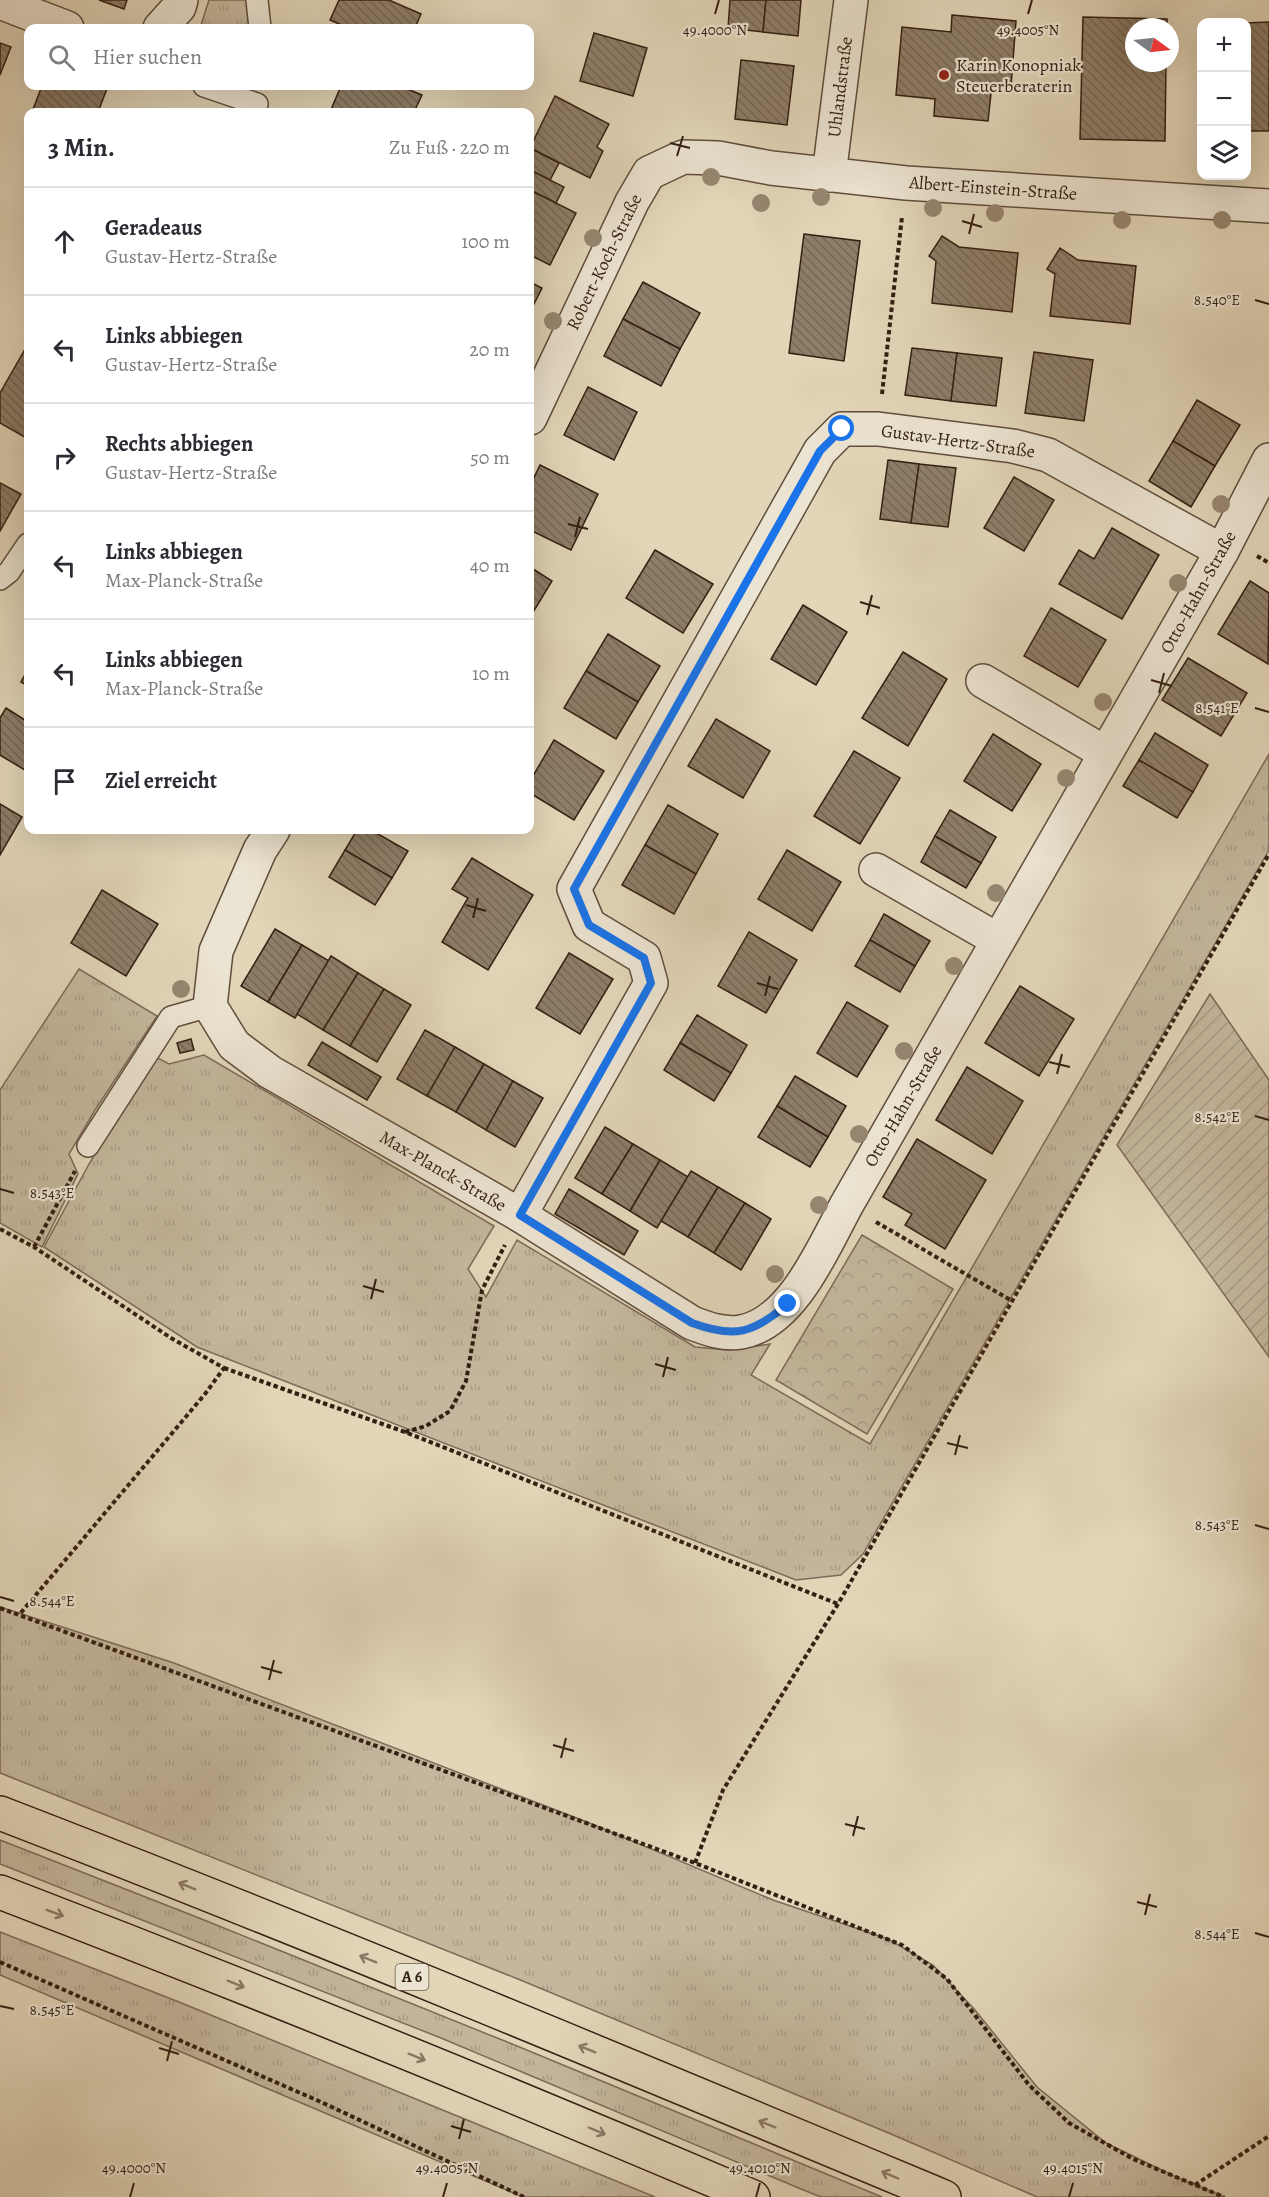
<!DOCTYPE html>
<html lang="de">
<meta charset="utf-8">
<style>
:root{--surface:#fff;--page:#f7f7f7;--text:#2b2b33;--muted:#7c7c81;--line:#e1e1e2}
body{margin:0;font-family:Alegreya,serif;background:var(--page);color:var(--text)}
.controls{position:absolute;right:18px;top:18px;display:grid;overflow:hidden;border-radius:12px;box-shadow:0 6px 24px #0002}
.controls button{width:54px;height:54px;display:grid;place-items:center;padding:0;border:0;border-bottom:2px solid var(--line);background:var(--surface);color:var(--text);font:30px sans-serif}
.compass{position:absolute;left:1125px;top:18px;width:54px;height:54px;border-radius:50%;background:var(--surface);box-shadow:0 6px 24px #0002;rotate:105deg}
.stop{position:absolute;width:18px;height:18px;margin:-14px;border:4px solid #1a73e8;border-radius:50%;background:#fff}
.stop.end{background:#1a73e8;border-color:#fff;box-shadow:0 2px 6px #0008}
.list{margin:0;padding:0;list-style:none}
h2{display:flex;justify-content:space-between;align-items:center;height:78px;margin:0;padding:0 24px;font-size:26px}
h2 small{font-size:20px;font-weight:400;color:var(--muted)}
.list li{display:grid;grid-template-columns:39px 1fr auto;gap:18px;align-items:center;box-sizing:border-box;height:108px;padding:0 24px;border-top:2px solid var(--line)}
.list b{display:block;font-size:22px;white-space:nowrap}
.list p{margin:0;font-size:20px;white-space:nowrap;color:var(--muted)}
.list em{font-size:20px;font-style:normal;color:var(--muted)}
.icon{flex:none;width:33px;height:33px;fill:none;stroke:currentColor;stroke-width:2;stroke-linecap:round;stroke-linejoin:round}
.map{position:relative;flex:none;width:1269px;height:2197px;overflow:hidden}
.search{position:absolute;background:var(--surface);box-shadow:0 6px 24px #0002;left:24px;top:24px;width:510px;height:66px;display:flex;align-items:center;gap:15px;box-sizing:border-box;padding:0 21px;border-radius:12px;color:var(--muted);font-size:22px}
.panel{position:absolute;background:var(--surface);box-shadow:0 6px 24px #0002;left:24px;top:108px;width:510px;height:726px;border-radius:12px}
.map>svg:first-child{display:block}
</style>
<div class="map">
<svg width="1269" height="2197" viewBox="0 0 1269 2197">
<defs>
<pattern id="grass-tufts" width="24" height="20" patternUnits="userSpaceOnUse" patternTransform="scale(1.5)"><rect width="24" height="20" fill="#c4b79d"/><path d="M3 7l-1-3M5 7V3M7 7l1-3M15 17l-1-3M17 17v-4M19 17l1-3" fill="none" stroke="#a99d86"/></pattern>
<pattern id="forest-crowns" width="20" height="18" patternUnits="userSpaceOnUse" patternTransform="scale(1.5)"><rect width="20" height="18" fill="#c4b79d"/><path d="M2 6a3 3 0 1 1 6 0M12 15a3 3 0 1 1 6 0" fill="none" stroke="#a99d86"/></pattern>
<pattern id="garden-furrows" width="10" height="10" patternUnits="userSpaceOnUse" patternTransform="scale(1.5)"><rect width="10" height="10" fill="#c4b79d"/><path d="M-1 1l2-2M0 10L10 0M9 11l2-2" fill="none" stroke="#a99d86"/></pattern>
<pattern id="building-back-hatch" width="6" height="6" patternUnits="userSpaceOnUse" patternTransform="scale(1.5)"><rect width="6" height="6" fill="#8e7e69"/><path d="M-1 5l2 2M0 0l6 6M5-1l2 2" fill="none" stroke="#756755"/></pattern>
</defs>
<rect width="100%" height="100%" fill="#e2d6b9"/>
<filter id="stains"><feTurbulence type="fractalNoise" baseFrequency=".00333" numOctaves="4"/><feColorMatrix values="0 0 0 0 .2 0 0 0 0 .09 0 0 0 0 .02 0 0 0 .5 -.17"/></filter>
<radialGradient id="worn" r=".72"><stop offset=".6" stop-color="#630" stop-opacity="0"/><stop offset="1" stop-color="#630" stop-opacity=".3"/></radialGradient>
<g fill="url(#grass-tufts)" stroke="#7c6b58" stroke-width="1.5">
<path d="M209 0H249L251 28H200Z"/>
<path d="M1269 754V850L863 1554 841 1575 796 1580 197 1347 44 1247 89 1164 154 1056 169 1064 204 1055 494 1226 468 1269 486 1297 517 1240 695 1347 729 1350 770 1344 751 1375 870 1444Z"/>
<path d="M79 969 157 1016 95 1110 69 1154 78 1174 42 1247 0 1223V1090Z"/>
<path d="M0 1607 174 1663 587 1822 773 1900 888 1939 933 1965 975 2010 1037 2087 1106 2143 1178 2178 1225 2197H1037L891 2134 518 1979 0 1773Z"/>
<path d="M0 1840 199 1918 517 2046 882 2197H821L801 2189 441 2038 0 1864Z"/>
<path d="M0 1932 179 2002 655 2197H523L0 1975Z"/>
</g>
<path fill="url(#forest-crowns)" stroke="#7c6b58" stroke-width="1.5" d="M862 1235 953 1289 867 1434 776 1380Z"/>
<path fill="url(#garden-furrows)" stroke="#7c6b58" stroke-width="1.5" d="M1210 994 1269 1080V1357L1117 1145Z"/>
<g fill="url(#building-back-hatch)" stroke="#331f12" stroke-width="1.5">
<path d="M99 0H127L124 9Z"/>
<path d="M339 0H389L421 14 415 28H344V26L330 20Z"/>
<path d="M730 0H766L763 32 728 28Z"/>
<path d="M766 0H801L798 36 763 32Z"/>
<path d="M952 15 1016 21 1011 86 992 85 988 121 934 116 935 99 896 95 902 27 951 32Z"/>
<path d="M1083 17 1167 19V27H1134V63H1166L1165 141 1080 139Z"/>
<path d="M1269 22V131H1246V23Z"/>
<path d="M594 33 647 48 633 96 580 81Z"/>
<path d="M0 43 11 47 0 75Z"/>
<path d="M741 60 794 66 787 125 735 119Z"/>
<path d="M42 86H108L98 112H32Z"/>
<path d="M341 86H400L422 95 414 112H330Z"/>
<path d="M555 96 609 124 597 147 603 151 590 178 530 148Z"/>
<path d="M530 148 559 163 550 180 530 170Z"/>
<path d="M530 170 564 187 556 203 530 190Z"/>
<path d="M530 190 576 213 550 265 530 255Z"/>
<path d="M804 234 860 241 844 361 789 353Z"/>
<path d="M942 236 959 247 1018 253 1012 312 932 303 936 261 929 256Z"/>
<path d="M1060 248 1078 260 1136 266 1130 324 1050 316 1055 274 1047 269Z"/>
<path d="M530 282 542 288 530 312Z"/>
<path d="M643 282 700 313 680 349 623 319Z"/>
<path d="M623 319 680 349 661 386 604 356Z"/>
<path d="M28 344V439L0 423V393Z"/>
<path d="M912 348 957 353 951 401 905 395Z"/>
<path d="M1034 352 1093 360 1084 421 1025 413Z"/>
<path d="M957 353 1002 358 996 406 951 401Z"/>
<path d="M588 387 637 412 614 460 564 435Z"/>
<path d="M1197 400 1240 425 1215 466 1173 441Z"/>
<path d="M1173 441 1215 466 1191 507 1149 481Z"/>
<path d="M888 460 919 464 911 523 880 519Z"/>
<path d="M919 464 956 468 948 527 911 523Z"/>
<path d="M540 465 598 494 571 550 530 530V486Z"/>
<path d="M1014 477 1054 500 1024 551 984 528Z"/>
<path d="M0 483 21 494 0 531Z"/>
<path d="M1112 528 1159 555 1122 619 1059 584 1079 550 1094 559Z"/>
<path d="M655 550 713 584 683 633 626 598Z"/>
<path d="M530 567 552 581 532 614 530 613Z"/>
<path d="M1250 581 1269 593 1268 664 1218 634Z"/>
<path d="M803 605 847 632 816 685 771 659Z"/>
<path d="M1051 608 1106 640 1078 687 1024 656Z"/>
<path d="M608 634 660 666 638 702 586 671Z"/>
<path d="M903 652 947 679 908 746 862 718Z"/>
<path d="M1188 658 1247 693 1221 736 1162 700Z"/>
<path d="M28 669V686L21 682Z"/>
<path d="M586 671 638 702 616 739 564 708Z"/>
<path d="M6 708 28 722V772L0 755V718Z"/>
<path d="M716 719 770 751 743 798 688 766Z"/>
<path d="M1155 733 1208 765 1193 792 1139 760Z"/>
<path d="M993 734 1041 764 1012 811 964 781Z"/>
<path d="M554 740 604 771 574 820 530 793V781Z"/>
<path d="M854 751 900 778 860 844 814 816Z"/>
<path d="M1139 760 1193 792 1177 818 1123 786Z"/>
<path d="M0 804 22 817 0 855Z"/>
<path d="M668 805 718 834 696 874 645 845Z"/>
<path d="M950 810 996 837 981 863 935 836Z"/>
<path d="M357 830H371L408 851 392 878 345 850Z"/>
<path d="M935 836 981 863 966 888 921 862Z"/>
<path d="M645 845 696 874 674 914 622 885Z"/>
<path d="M345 850 392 878 375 905 329 877Z"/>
<path d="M787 850 841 882 812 931 758 899Z"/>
<path d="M472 858 533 895 488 970 442 942 468 898 452 889Z"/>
<path d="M102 890 158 924 126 976 71 943Z"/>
<path d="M884 914 930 941 915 966 870 940Z"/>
<path d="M275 929 302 945 268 1002 241 986Z"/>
<path d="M749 932 797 960 766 1013 718 986Z"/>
<path d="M870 940 915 966 900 992 855 966Z"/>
<path d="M302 945 329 961 295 1018 268 1002Z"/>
<path d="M569 953 613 979 580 1034 536 1008Z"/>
<path d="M331 956 358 973 323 1030 297 1014Z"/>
<path d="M358 973 384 989 350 1046 323 1030Z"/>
<path d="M1020 986 1074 1019 1039 1076 985 1043Z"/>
<path d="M384 989 411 1005 377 1062 350 1046Z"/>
<path d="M847 1002 888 1026 857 1077 817 1053Z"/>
<path d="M697 1015 747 1045 731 1073 680 1043Z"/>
<path d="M425 1030 455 1047 427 1096 397 1079Z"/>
<path d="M191 1039 194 1050 180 1053 177 1043Z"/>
<path d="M322 1042 381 1077 367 1100 308 1065Z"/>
<path d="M680 1043 731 1073 714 1101 664 1070Z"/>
<path d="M455 1047 484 1064 456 1112 427 1096Z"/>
<path d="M484 1064 513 1081 486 1130 456 1112Z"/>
<path d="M967 1067 1023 1101 992 1154 936 1120Z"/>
<path d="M795 1076 846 1106 828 1137 777 1106Z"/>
<path d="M513 1081 543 1098 515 1147 486 1130Z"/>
<path d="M777 1106 828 1137 810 1167 758 1137Z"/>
<path d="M605 1127 633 1144 602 1194 575 1178Z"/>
<path d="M917 1139 986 1180 945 1249 905 1225 912 1214 883 1197Z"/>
<path d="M633 1144 660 1160 630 1211 602 1194Z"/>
<path d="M660 1160 688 1177 657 1228 630 1211Z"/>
<path d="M691 1171 718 1187 688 1237 661 1221Z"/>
<path d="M718 1187 745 1203 714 1253 688 1237Z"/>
<path d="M569 1189 638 1231 624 1255 555 1214Z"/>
<path d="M745 1203 771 1219 741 1270 714 1253Z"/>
</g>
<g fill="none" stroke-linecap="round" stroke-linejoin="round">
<defs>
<g id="lane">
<path d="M257 0 260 28"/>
<path d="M204 86 257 104"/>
<path d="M0 579 9 572 28 544"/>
<path d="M88 1146 171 1017 210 1006"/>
</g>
<g id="street">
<path d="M0 2 67 28"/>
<path d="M160 28 179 7 181 0"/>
<path d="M829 175 851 0"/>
<path d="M530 418 632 202 649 173 683 157 718 158 771 168 906 183 1269 206"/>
<path d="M983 681 1105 753"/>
<path d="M273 830 260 850 216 951 210 1006 234 1045 270 1072 520 1215 692 1323C708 1329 724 1335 741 1332 793 1323 824 1246 847 1204L1222 551 1269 460"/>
<path d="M876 870 998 940"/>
<path d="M520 1215 651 983 644 958 589 925 574 889 820 451 842 429H878L1013 446 1048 455 1222 551"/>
</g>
<g id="highway">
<path d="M0 1813C317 1935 630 2066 944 2197"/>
<path d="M0 1892C253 1989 504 2091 753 2197"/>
</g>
</defs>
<use href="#lane" stroke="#5f4d3c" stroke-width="24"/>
<use href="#street" stroke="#5f4d3c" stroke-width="36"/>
<use href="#highway" stroke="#331f12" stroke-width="36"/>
<g stroke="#331f12" stroke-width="4" stroke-dasharray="4.5 3" stroke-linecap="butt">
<path d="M882 394 902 217"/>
<path d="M1257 556 1269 563"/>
<path d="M876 1222 1012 1301"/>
<path d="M0 1229 34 1247 171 1338 224 1368 205 1394 19 1615"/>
<path d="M34 1247 75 1171"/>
<path d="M224 1368 405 1432 838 1604"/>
<path d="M405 1432 426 1426 450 1411 466 1381 482 1290 505 1245"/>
<path d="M0 1608 695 1863 902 1945 947 1979 1029 2085 1069 2123 1133 2159 1224 2197"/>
<path d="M695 1863 723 1790 838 1604 1269 854"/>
<path d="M0 1962 321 2102 524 2197"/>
<path d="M1195 2185 1269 2136"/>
</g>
<use href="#lane" stroke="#ece4d2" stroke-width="21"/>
<use href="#street" stroke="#ece4d2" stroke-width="33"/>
<use href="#highway" stroke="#e2d6b9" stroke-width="33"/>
</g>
<g fill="#968670">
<circle cx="711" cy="177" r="9"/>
<circle cx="821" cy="197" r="9"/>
<circle cx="761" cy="203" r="9"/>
<circle cx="933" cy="208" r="9"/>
<circle cx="995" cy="213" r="9"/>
<circle cx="1122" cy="220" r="9"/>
<circle cx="1222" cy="220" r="9"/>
<circle cx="593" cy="238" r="9"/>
<circle cx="553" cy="321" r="9"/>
<circle cx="1221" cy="504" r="9"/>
<circle cx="1178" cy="583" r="9"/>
<circle cx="1103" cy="702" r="9"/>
<circle cx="1066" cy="778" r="9"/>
<circle cx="996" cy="893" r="9"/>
<circle cx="954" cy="966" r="9"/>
<circle cx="181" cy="989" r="9"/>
<circle cx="904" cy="1051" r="9"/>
<circle cx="859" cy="1134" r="9"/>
<circle cx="819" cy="1205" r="9"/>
<circle cx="775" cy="1274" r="9"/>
</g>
<defs><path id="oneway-shaft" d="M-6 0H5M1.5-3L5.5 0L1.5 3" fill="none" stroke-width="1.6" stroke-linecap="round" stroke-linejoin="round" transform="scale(1.5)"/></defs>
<g stroke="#8a7a66">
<use href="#oneway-shaft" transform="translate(187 1886) rotate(-158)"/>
<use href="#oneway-shaft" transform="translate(55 1913) rotate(21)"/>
<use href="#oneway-shaft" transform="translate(368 1959) rotate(-158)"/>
<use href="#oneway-shaft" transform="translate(236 1984) rotate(22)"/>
<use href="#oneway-shaft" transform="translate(587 2049) rotate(-158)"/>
<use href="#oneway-shaft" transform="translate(417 2057) rotate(22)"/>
<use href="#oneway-shaft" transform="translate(767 2124) rotate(-158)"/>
<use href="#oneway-shaft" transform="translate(597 2131) rotate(23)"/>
<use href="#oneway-shaft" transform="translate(890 2175) rotate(-157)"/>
</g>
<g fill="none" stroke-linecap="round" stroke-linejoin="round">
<path stroke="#1a73e8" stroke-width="8" d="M788 1304C752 1333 736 1339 692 1323L520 1215 651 983 644 958 589 925 574 889 820 451 842 429"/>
</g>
<path fill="none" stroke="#331f12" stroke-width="2" d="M715 14 719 0M1028 14 1032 0M670 143 690 148M677 156 683 136M962 221 982 227M969 234 974 214M1255 300 1269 304M568 524 588 529M575 537 580 517M860 602 880 608M867 615 872 595M1151 680 1172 686M1159 693 1164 673M1255 708 1269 712M466 905 486 911M473 918 478 898M757 983 778 989M765 996 770 976M1049 1062 1070 1067M1057 1074 1062 1054M1255 1116 1269 1120M0 1189 14 1193M363 1286 384 1292M371 1299 376 1279M655 1364 676 1370M663 1377 668 1357M947 1443 968 1448M955 1455 960 1435M1255 1525 1269 1529M0 1597 14 1601M261 1667 282 1673M269 1680 274 1660M553 1745 574 1751M561 1758 566 1738M845 1824 865 1829M853 1836 858 1816M1137 1902 1157 1907M1145 1915 1150 1894M1255 1933 1269 1937M0 2006 14 2009M159 2048 179 2054M167 2061 172 2041M451 2126 471 2132M459 2139 464 2119M130 2197 134 2183M443 2197 447 2183M756 2197 760 2183M1069 2197 1073 2183"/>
<circle fill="#8f2418" stroke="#ece4d2" stroke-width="2" cx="944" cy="75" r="6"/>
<g text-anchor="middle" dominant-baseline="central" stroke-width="4.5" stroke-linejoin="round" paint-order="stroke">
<rect fill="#ece4d2" stroke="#6a5a4c" stroke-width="1.5" x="395.5" y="1964" width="33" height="26" rx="4.5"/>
<g font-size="16" font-weight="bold" fill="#331f12">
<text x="412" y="1977">A 6</text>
</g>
<g font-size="18" fill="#331f12" stroke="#ece4d2" text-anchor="start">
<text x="956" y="65">Karin Konopniak<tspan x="956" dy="21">Steuerberaterin</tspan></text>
</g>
<g font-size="18" fill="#331f12" stroke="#ece4d2">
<text transform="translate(840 87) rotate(-83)">Uhlandstraße</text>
<text transform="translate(993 188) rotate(4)">Albert-Einstein-Straße</text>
<text transform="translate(604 262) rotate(-64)">Robert-Koch-Straße</text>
<text transform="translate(958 441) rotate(8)">Gustav-Hertz-Straße</text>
<text transform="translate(1198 592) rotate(-61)">Otto-Hahn-Straße</text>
<text transform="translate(903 1106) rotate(-60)">Otto-Hahn-Straße</text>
<text transform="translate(443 1171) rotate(30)">Max-Planck-Straße</text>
</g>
</g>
<g font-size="15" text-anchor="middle" fill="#331f12" stroke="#ece4d2" stroke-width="4.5" stroke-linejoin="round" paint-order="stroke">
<text x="715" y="35">49.4000°N</text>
<text x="1028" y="35">49.4005°N</text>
<text x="1217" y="305">8.540°E</text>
<text x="1217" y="713">8.541°E</text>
<text x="1217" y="1122">8.542°E</text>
<text x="52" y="1198">8.543°E</text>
<text x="1217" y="1530">8.543°E</text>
<text x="52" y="1606">8.544°E</text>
<text x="1217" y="1939">8.544°E</text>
<text x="52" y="2015">8.545°E</text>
<text x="134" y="2173">49.4000°N</text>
<text x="447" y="2173">49.4005°N</text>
<text x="760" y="2173">49.4010°N</text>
<text x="1073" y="2173">49.4015°N</text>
</g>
<rect width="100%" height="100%" filter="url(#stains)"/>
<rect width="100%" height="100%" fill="url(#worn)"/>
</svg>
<div class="controls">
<button>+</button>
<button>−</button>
<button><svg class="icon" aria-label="layers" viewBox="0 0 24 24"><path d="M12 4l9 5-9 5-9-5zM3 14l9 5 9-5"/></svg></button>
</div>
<svg class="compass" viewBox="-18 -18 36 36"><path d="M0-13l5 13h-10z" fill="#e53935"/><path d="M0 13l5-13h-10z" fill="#7c7c81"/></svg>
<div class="stop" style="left:842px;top:429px"></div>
<div class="stop end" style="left:788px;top:1304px"></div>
<div class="search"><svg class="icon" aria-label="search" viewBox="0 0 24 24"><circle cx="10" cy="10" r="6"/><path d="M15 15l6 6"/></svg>Hier suchen</div>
<section class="panel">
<h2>3 Min.<small>Zu Fuß · 220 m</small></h2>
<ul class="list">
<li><svg class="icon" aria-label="ahead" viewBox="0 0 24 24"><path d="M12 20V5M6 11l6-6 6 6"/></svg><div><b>Geradeaus</b><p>Gustav-Hertz-Straße</p></div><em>100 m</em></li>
<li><svg class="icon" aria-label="left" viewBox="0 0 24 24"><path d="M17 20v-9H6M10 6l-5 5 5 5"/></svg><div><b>Links abbiegen</b><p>Gustav-Hertz-Straße</p></div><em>20 m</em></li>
<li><svg class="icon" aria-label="right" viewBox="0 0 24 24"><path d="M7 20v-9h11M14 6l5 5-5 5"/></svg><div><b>Rechts abbiegen</b><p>Gustav-Hertz-Straße</p></div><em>50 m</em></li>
<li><svg class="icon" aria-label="left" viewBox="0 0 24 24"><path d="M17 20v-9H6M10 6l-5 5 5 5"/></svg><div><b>Links abbiegen</b><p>Max-Planck-Straße</p></div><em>40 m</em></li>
<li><svg class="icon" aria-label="left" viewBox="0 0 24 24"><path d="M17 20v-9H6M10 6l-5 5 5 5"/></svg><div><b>Links abbiegen</b><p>Max-Planck-Straße</p></div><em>10 m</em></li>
<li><svg class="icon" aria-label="arrive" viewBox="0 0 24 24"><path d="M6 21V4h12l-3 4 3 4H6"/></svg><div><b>Ziel erreicht</b></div></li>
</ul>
</section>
</div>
